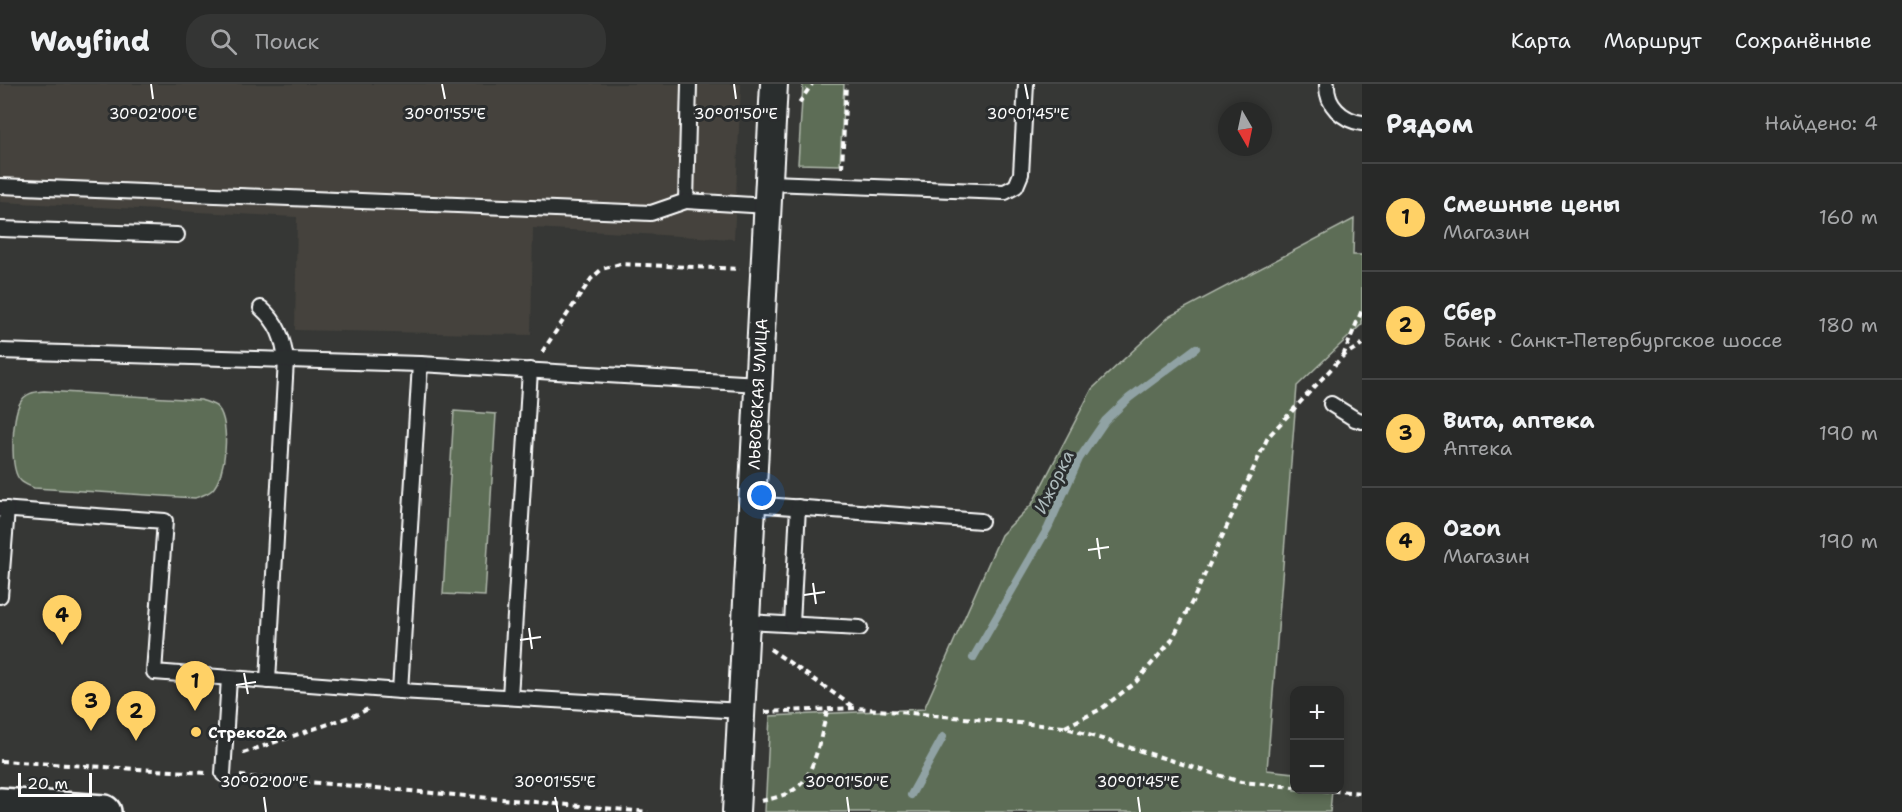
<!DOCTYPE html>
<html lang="ru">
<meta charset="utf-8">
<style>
:root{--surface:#282928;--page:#343534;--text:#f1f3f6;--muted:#a5a6a8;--line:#444545;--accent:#ffd166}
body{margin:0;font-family:"Shantell Sans",sans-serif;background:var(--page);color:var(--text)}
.controls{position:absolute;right:18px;bottom:18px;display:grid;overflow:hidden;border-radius:12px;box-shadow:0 3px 9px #0003}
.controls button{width:54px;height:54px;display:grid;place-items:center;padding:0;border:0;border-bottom:2px solid var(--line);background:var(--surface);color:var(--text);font:30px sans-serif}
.compass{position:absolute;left:1218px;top:18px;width:54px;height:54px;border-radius:50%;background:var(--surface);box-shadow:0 3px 9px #0003;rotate:171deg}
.scale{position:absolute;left:18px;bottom:15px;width:74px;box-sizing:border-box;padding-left:6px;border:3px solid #fff;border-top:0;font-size:16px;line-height:21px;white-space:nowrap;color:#fff;-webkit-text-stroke:4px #2a2d2e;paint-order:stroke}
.you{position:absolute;left:762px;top:412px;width:21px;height:21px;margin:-15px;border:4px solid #fff;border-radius:50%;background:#1a73e8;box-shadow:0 0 0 9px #1a73e833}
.badge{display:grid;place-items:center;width:39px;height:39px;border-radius:50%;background:var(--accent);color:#111;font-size:20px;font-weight:700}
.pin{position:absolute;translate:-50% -50px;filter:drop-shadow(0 2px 3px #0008)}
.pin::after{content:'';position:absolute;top:32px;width:21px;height:18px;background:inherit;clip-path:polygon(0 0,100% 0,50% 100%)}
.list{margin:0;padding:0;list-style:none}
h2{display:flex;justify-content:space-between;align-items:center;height:78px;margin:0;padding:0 24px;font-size:26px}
h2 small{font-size:20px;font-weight:400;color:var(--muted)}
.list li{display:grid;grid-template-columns:39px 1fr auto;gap:18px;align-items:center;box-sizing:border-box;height:108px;padding:0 24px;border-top:2px solid var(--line)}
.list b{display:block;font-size:22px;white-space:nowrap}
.list p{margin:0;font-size:20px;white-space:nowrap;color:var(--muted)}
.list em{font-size:20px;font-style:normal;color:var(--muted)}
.icon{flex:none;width:33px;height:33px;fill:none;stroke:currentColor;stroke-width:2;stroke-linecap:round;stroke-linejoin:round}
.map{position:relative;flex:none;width:1362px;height:728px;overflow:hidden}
header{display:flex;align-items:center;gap:36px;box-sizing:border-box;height:84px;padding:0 30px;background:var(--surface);border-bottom:2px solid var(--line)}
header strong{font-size:28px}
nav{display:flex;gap:33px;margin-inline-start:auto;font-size:21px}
.search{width:420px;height:54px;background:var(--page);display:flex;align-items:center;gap:15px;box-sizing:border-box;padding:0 21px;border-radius:24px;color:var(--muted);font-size:22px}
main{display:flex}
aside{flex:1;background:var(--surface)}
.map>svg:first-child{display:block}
</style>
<header>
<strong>Wayfind</strong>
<div class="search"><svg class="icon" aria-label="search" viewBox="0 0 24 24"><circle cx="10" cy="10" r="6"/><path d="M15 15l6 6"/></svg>Поиск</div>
<nav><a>Карта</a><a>Маршрут</a><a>Сохранённые</a></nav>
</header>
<main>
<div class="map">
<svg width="1362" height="728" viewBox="0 0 1362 728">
<rect width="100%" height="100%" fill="#363735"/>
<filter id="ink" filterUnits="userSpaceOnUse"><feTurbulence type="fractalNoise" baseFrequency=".0167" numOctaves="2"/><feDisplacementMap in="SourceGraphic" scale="12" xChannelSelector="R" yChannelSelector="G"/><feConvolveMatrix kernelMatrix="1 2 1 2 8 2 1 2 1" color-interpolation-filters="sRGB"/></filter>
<g filter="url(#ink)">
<path fill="#45433d" d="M0 0H741L734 155 533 144 531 251 295 246 297 133 0 118Z"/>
<g fill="#5d6d56" stroke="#aeb6aa" stroke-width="1.5">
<path d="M803 0H844L840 81 798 80Z"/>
<path d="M1354 135 1353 171H1362V240L1297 302 1267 686 1294 689V706H1332L1330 728H765L770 632 924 625 1001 451 1032 420 1092 305 1170 232Z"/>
<path d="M44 307 201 316C206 318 215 320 218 324 231 339 226 393 212 406 208 410 201 412 195 414L34 404C30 402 24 400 21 397 9 387 12 332 20 319 25 309 34 308 44 307Z"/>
<path d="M454 327 496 330 485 512 443 510Z"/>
</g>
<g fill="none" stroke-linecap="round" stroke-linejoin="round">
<g stroke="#90a2a4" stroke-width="8">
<path d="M973 574 1048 444 1079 375 1105 337 1129 314 1196 264"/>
<path d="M911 711 943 653"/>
</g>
<defs>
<g id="lane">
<path d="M689 0 686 117 768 122"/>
<path d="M1327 0C1326 21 1342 36 1362 39"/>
<path d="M770 99 1005 108 1016 102 1021 90 1026 0"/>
<path d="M0 102 651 129 686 117"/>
<path d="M0 145 177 151"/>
<path d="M261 224C278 239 283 254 286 276L268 597"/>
<path d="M0 267 420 280 759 300"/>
<path d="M1331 320 1355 335 1362 337"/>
<path d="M752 420 981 437"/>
<path d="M0 425 165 437 154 588 400 607 742 627"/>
<path d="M0 512 7 425"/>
<path d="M746 538 860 544"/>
<path d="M792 540 798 423"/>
<path d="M400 607 420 280"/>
<path d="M510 613 530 286"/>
<path d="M223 690 229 594"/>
</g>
<path id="street" d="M736 728 774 0"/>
<path id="primary" d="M0 721 104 728"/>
</defs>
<use href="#lane" stroke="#fff" stroke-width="18"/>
<use href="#street" stroke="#fff" stroke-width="30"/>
<use href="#primary" stroke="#fff" stroke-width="38"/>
<g stroke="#fff" stroke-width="4" stroke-dasharray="6 4.5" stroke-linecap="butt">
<path d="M799 19 812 0"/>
<path d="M842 84 846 0"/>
<path d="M542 268 591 195 602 185 620 180 740 185"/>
<path d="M1343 272 1362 226"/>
<path d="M770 565 855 624"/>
<path d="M765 628 856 624 1063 643 1241 698 1294 703"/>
<path d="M1065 643 1101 625 1136 598 1171 557 1193 516 1268 353 1343 272 1362 260"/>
<path d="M243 669 358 630 368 625"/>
<path d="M0 677 206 689"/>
<path d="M240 692 648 728"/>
<path d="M1322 706 1362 709"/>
<path d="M761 717C775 714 789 711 800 701 816 686 822 645 828 624"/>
</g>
<use href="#lane" stroke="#2a2d2e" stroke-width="14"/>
<use href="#street" stroke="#2a2d2e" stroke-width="26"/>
<use href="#primary" stroke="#2a2d2e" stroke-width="33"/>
</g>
</g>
<path fill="none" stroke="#fff" stroke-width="2" d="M151 0 153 15M442 0 445 15M734 0 736 15M1025 0 1028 15M1097 454 1100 475M1088 466 1109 463M813 499 816 520M804 511 825 508M529 544 532 565M520 556 541 553M244 589 248 610M236 601 256 598M264 713 266 728M555 713 558 728M847 713 849 728M1138 713 1140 728"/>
<circle fill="#ffd166" stroke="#2a2d2e" stroke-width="2" cx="196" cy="648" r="6"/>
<g text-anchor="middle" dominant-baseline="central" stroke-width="6" stroke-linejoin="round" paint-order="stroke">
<g font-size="16" fill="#fff" stroke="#2a2d2e">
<text transform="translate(758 310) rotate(-87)">ЛЬВОВСКАЯ УЛИЦА</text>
</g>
<g font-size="16" font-weight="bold" fill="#fff" stroke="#2a2d2e" text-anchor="start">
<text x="208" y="648">СтрекоZа</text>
</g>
<g font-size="18" font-style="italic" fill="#acb9bb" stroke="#2a2d2e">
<text transform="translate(1054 398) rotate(-64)">Ижорка</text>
</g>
</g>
<g font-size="15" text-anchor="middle" fill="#fff" stroke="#2a2d2e" stroke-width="6" stroke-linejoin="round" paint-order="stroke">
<text x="153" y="35">30°02'00"E</text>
<text x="445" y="35">30°01'55"E</text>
<text x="736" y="35">30°01'50"E</text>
<text x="1028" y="35">30°01'45"E</text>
<text x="264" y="703">30°02'00"E</text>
<text x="555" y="703">30°01'55"E</text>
<text x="847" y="703">30°01'50"E</text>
<text x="1138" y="703">30°01'45"E</text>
</g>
</svg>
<div class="controls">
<button>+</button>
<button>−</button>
</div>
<svg class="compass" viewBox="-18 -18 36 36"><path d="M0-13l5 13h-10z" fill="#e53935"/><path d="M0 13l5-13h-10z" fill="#a5a6a8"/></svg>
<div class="scale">20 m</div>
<div class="you"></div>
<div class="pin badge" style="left:195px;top:627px">1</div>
<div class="pin badge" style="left:136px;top:657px">2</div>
<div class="pin badge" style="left:91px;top:647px">3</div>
<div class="pin badge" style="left:62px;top:561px">4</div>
</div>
<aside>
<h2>Рядом<small>Найдено: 4</small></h2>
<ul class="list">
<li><span class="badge">1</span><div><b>Смешные цены</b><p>Магазин</p></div><em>160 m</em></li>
<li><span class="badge">2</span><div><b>Сбер</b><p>Банк · Санкт-Петербургское шоссе</p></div><em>180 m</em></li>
<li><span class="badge">3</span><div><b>Вита, аптека</b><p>Аптека</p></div><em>190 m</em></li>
<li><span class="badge">4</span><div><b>Ozon</b><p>Магазин</p></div><em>190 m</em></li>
</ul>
</aside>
</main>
